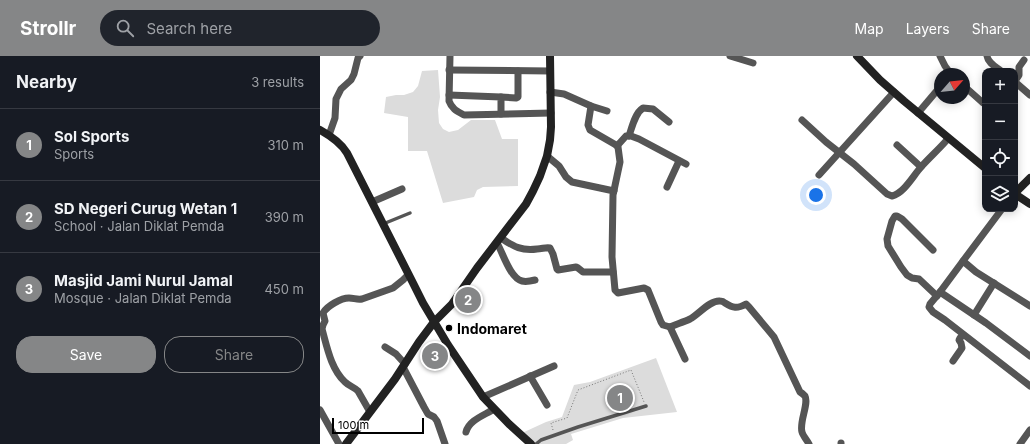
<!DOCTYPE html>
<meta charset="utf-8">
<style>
:root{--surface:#171b24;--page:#20242c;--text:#f1f3f6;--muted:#9ea1a6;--line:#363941;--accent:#858687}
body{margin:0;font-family:Inter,sans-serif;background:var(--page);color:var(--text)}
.controls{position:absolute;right:12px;top:12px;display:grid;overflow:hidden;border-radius:8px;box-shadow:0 2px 10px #0003}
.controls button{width:36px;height:36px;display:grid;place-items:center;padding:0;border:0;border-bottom:1px solid var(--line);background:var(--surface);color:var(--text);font:20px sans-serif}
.compass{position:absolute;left:614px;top:12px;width:36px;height:36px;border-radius:50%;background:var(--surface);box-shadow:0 2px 10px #0003;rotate:62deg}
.scale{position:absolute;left:12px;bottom:10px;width:92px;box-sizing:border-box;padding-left:4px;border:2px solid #000;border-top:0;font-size:11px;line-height:14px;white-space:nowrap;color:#000;-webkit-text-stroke:3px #fff;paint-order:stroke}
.you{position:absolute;left:496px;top:139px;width:14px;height:14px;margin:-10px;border:3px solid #fff;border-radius:50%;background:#1a73e8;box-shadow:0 0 0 6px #1a73e833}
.badge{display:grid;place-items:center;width:26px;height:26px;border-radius:50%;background:var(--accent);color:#fff;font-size:13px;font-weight:700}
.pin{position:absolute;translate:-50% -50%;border:2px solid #fff;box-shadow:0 1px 4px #0006}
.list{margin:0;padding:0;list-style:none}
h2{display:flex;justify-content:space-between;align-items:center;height:52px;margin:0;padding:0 16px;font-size:17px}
h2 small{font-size:13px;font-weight:400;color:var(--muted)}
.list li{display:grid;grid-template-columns:26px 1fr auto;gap:12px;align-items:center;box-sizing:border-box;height:72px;padding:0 16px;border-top:1px solid var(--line)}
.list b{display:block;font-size:15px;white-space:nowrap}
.list p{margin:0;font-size:13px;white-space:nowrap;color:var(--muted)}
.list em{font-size:13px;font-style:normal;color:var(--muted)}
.actions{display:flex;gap:8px;padding:12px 16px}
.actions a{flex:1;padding:9px 0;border:1px solid var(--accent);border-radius:16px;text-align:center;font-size:14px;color:var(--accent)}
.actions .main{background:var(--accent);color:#fff}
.icon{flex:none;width:22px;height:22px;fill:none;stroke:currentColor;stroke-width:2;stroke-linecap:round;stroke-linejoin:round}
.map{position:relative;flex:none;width:710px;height:388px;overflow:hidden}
header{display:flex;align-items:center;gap:24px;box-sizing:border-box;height:56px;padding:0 20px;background:var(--accent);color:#fff}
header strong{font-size:19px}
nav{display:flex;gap:22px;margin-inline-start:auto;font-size:14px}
.search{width:280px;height:36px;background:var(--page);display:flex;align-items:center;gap:10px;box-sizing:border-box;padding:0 14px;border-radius:22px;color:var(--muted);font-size:15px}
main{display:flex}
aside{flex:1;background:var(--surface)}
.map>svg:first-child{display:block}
</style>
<header>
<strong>Strollr</strong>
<div class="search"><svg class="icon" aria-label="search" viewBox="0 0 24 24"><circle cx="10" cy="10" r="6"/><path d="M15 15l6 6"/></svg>Search here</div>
<nav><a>Map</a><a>Layers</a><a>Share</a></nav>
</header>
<main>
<aside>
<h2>Nearby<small>3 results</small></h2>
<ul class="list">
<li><span class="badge">1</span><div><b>Sol Sports</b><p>Sports</p></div><em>310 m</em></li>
<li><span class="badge">2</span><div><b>SD Negeri Curug Wetan 1</b><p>School · Jalan Diklat Pemda</p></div><em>390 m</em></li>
<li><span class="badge">3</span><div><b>Masjid Jami Nurul Jamal</b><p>Mosque · Jalan Diklat Pemda</p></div><em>450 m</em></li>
</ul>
<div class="actions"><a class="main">Save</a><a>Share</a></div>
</aside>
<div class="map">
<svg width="710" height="388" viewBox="0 0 710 388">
<rect width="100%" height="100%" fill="#fff"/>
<g fill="#dcdcdc">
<path d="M118 14 120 41 118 54 119 67 123 73 129 76 138 74 151 64H175L182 83H198V130L163 131 157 134 154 141 123 147 107 95H88V61L64 57 66 41 76 39H84L93 36 98 30 102 15Z"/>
<path d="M336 302 357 356 303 362 251 378 253 384 246 388H216L202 377 226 366 242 361 254 329 270 326Z"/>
</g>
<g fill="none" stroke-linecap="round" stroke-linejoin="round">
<path stroke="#777" stroke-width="1" stroke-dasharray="1 2" stroke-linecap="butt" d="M233 374 231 367 247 362 258 334 311 314 324 346"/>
<g stroke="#555" stroke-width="3.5">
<path d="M63 168 90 157"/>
<path d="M216 388 221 384 258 371 326 350"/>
</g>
<g stroke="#555" stroke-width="7">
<path d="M130 0 129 45C132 53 137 55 144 59L231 57"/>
<path d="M410 0 433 7"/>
<path d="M620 0 625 10 631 18"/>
<path d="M667 0C668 7 676 11 681 15"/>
<path d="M129 14 230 15"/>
<path d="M695 25 699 19V11L704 4"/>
<path d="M695 26 710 39"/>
<path d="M644 30 662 46 665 48"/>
<path d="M230 36 244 38 271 50 268 69 270 74 296 89 298 91 300 106 293 139 292 201 295 234 298 237 324 232 328 234 341 266 343 269 350 271C357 268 364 266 370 263 379 258 390 244 400 245 402 245 404 246 405 247 413 252 417 253 426 248L429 251 454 281 480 336C482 337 484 339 485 340 489 348 479 366 482 376 483 380 487 384 489 388"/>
<path d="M129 39 181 41V58"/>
<path d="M181 41 196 42 198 41V15"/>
<path d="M271 50 287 55"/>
<path d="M598 57 620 31"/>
<path d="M482 64 506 86 534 108 567 138 572 140C584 137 593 120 601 111 609 102 618 94 626 85L627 82"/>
<path d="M9 79 15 62 16 43 21 33 31 24 34 18 38 2 40 0"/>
<path d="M309 80C312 71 315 57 323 52L333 53 349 66"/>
<path d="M577 89 601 111"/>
<path d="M297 90 306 80H311L319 83 366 108"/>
<path d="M227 100 239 110 246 121 252 126 294 135"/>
<path d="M499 119 574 36"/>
<path d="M347 131 359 105"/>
<path d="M52 146 82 133"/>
<path d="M682 153 643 205 656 216 710 250"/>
<path d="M181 182C194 191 202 195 217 193 222 193 226 191 230 192L233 198 237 213 238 214 256 211 258 212 263 216H293"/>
<path d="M177 187C183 197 190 222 202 225 206 226 211 225 215 224"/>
<path d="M613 194 582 163 577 160H575L572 165 567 183 568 190 581 211 587 219 592 222 599 223 617 240"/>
<path d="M643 205 620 236 666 267 710 300"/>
<path d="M620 236 610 248 609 251 613 256 625 264 710 330"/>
<path d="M654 259 674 227"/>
<path d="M350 271 365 303"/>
<path d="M65 291 76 298 85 308"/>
<path d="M633 305 642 292 641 287 639 284 640 282 643 279"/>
<path d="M83 311 104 351 108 358 114 361 117 365 125 388"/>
<path d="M210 320 227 349"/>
<path d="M163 341 234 310"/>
<path d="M0 354 19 388"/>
<path d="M50 356 38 335C34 331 29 330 25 326 11 313 7 291 2 273L3 269 5 265 3 257C7 250 21 242 29 242 34 242 37 244 42 243L73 232 83 224 88 219"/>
<path d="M146 376C149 364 165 359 174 353"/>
<path d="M521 387V388"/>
<path d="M700 388 710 374"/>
</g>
<g stroke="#222" stroke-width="8">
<path d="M537 0 560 24 584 45 665 112"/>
<path d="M0 74C11 80 21 87 27 97L93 227 103 247 128 289 163 341 189 368 211 388"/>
<path d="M695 137 710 122"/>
<path d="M695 138 710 148"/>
<path d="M26 388 75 323 99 286 114 266 132 248 157 212 206 148 213 135 220 120 227 100 230 84 231 71 230 0"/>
</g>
</g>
<circle fill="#000" stroke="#fff" stroke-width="1.5" cx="129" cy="272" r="4"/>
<g text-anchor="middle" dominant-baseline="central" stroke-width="4" stroke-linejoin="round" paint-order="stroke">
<g font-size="14" font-weight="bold" fill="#000" stroke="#fff" text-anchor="start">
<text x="137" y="272">Indomaret</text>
</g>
</g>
</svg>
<div class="controls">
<button>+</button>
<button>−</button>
<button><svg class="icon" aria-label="locate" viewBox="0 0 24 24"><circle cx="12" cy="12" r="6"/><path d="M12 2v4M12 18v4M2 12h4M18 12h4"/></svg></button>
<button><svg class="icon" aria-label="layers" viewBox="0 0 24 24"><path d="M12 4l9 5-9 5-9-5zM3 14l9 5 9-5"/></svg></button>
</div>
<svg class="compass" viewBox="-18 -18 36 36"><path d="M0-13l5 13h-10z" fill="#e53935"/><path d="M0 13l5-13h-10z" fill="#9ea1a6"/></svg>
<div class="scale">100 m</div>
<div class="you"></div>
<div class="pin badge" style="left:300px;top:342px">1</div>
<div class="pin badge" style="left:148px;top:244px">2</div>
<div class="pin badge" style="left:115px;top:300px">3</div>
</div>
</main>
